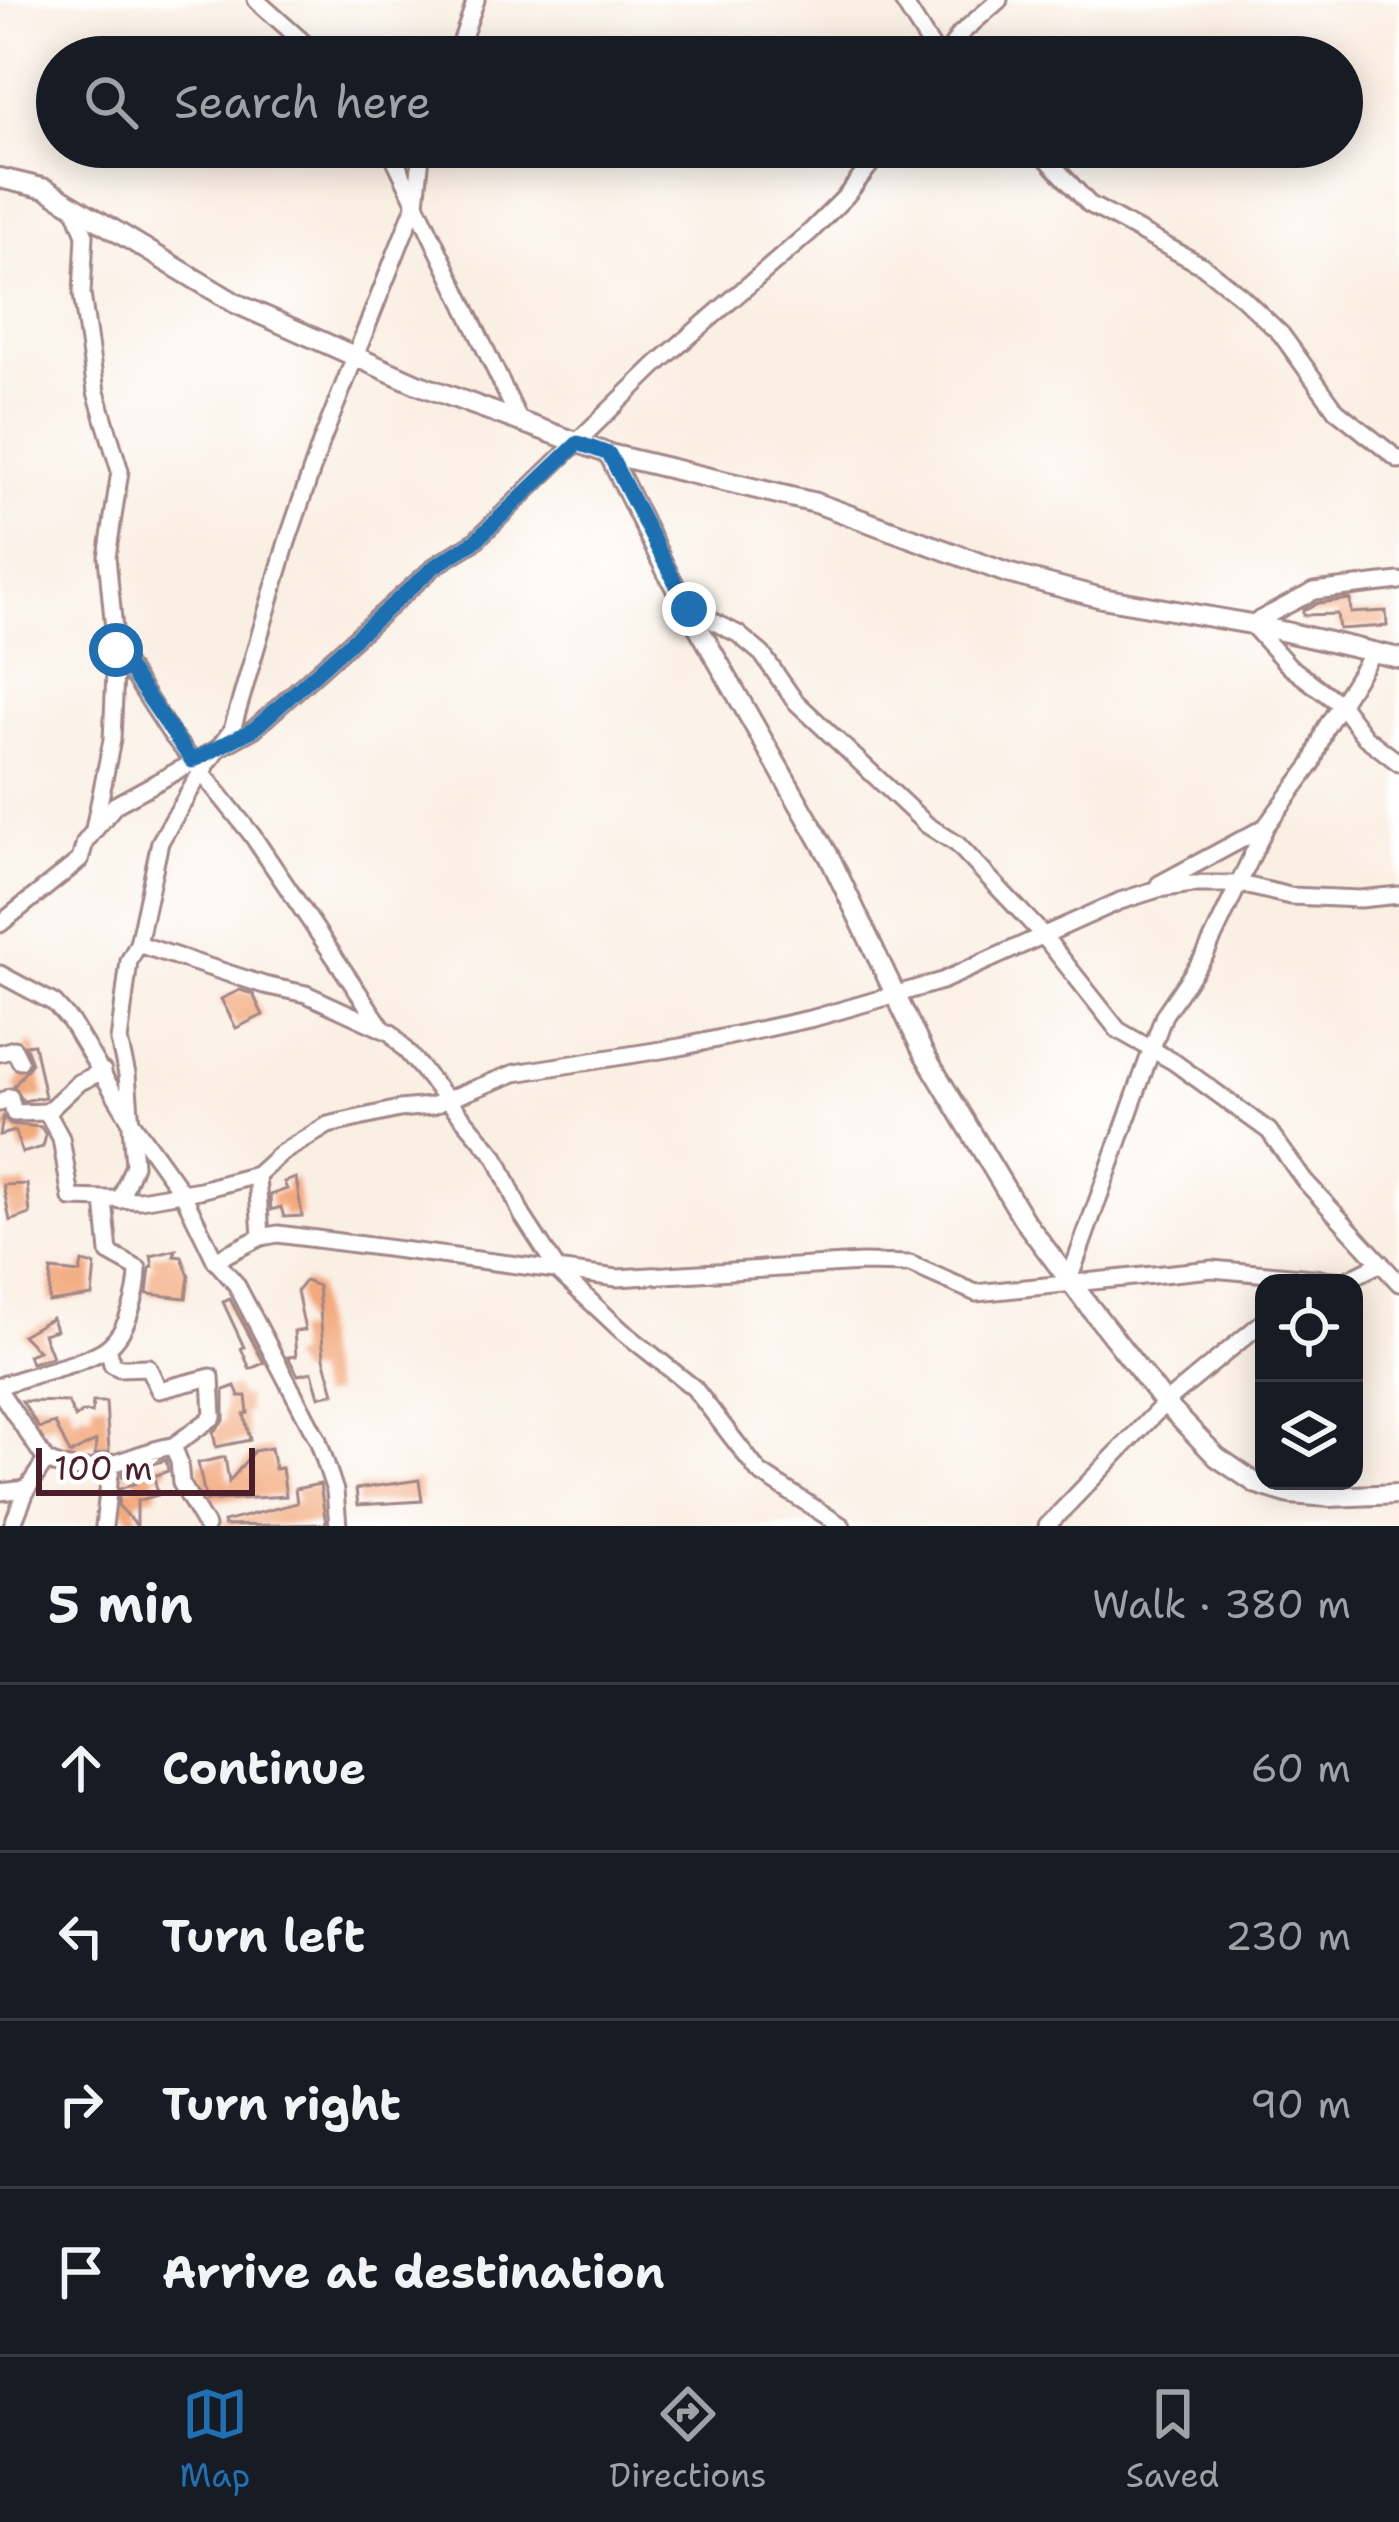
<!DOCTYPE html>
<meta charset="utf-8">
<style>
:root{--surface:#171b24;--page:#20242c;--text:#f1f3f6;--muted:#9ea1a6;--line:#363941;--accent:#1f6fb2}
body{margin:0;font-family:"Shantell Sans",sans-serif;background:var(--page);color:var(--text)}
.controls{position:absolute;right:36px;bottom:36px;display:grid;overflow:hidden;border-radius:24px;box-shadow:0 6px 30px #0003}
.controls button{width:108px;height:108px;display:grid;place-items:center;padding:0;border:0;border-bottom:3px solid var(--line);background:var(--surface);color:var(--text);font:60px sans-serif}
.scale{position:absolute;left:36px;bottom:30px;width:219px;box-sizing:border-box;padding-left:12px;border:6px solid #4a1f2b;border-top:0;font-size:33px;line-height:42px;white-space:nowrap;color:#4a1f2b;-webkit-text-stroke:9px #fff;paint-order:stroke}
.stop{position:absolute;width:36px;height:36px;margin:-27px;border:9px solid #1f6fb2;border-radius:50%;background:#fff}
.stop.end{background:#1f6fb2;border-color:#fff;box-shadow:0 3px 12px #0008}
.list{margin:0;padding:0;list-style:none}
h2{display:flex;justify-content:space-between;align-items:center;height:156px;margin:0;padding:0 48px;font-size:51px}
h2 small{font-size:39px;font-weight:400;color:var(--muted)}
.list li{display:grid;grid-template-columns:78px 1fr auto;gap:36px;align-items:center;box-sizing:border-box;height:168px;padding:0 48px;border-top:3px solid var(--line)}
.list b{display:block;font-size:45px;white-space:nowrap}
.list em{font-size:39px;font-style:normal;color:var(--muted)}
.icon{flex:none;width:66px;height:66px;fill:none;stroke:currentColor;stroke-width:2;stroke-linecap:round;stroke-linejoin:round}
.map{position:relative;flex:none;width:1399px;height:1526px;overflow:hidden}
.search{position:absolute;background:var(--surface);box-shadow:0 6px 30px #0003;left:36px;right:36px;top:36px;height:132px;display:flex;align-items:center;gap:30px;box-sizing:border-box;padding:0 42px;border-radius:66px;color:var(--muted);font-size:45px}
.sheet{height:828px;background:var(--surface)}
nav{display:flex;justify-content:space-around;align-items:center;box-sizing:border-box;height:168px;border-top:3px solid var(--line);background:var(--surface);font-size:33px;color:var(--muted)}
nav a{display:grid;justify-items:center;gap:6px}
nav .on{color:var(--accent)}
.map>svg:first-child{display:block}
</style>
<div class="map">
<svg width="1399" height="1526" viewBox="0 0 1399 1526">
<rect width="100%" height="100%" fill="#fff"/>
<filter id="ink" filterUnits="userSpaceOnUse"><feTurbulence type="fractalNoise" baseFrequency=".00833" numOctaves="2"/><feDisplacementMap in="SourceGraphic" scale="24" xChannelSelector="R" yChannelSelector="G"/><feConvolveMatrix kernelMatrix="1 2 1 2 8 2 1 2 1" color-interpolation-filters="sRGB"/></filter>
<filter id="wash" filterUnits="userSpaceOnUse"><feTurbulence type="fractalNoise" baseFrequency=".004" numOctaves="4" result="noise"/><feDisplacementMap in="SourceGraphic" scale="48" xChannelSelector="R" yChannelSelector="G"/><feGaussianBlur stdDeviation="2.7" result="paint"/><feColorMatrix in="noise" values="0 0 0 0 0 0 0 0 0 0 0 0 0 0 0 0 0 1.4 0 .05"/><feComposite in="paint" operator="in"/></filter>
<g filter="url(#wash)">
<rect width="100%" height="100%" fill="#faefe3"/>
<g id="blocks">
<g fill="#f3a97c">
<path d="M1350 599 1351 613 1386 611 1387 626 1339 629 1337 614 1303 615V610L1318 603Z"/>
<path d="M240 990 253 994 263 1015 236 1028 221 999Z"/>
<path d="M34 1044 45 1097 23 1101 14 1086 32 1063 25 1045Z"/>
<path d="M3 1117 10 1124 41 1127 46 1135 43 1147 22 1153 15 1131 0 1135Z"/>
<path d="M296 1178 302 1216 284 1217 281 1207 271 1210 270 1195 287 1189 284 1182Z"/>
<path d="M27 1184 30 1214 10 1221 3 1185Z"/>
<path d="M176 1250 174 1256 182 1257 189 1276 186 1298 147 1294 150 1268 153 1267 151 1256Z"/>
<path d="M82 1262 95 1265 92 1296 49 1302 51 1270 80 1273Z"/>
<path d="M305 1281 318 1286 324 1358 334 1393 319 1397 312 1372 298 1375 288 1357 296 1356 294 1331 305 1330 297 1291Z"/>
<path d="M230 1299 264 1363 250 1369 241 1348 244 1347 223 1302Z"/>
<path d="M52 1318 56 1330 43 1334 52 1357 31 1363 28 1355 38 1351 22 1335Z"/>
<path d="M235 1386 239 1396H246L248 1413 244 1414 250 1440 216 1447 213 1432 224 1421V1390Z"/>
<path d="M22 1401 68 1402 75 1418 83 1412 92 1413 93 1402H106L109 1452 95 1455 96 1441 70 1454 55 1423 39 1428Z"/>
<path d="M271 1448 275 1469 282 1468 286 1496 206 1501 198 1463 225 1457 229 1482 254 1451Z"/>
<path d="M166 1460 168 1471 154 1476 158 1495 137 1501V1526L118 1505 120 1489 136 1483 133 1475 122 1477V1473Z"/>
<path d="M419 1480 422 1501 358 1505 356 1489Z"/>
<path d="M320 1484 326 1524 224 1526 223 1522 297 1503 295 1489Z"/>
</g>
</g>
</g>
<g filter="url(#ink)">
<use href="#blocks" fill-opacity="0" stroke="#a28787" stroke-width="3"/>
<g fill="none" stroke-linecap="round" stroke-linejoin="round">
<defs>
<g id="minor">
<path d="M256 0 320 57"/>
<path d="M902 0 938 57"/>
<path d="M456 57 476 0"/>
<path d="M945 57 960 34 999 0"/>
<path d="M389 147 520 422"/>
<path d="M422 147 416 203 322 440 287 542 232 730 201 772 160 842 138 944 264 985 306 994 391 1033 496 1157 522 1215 559 1272 621 1330 694 1388 759 1472 842 1526"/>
<path d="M1036 147 1089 204 1203 266 1241 296 1281 334 1336 410 1399 460"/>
<path d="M73 204 85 235 82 294 96 392 120 471 107 557 116 650 112 740 94 829"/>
<path d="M1399 581 1314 591 1251 624 1289 666 1341 705 1365 737 1399 763"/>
<path d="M689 609 738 634 762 654 795 701 927 825 957 844 1042 934 1118 1030 1174 1062 1269 1131 1304 1180 1399 1283"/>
<path d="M118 652 171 734 252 835 383 1029"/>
<path d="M1159 884 1265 827"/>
<path d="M0 924 80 860 85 842 115 805 254 729 435 566 474 542 657 364 810 232 846 196 884 147"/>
<path d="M0 974 54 1003 71 1022 132 1123 183 1194 215 1260 236 1284 318 1440 335 1491 338 1526"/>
<path d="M0 1053 14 1049 20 1061"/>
<path d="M0 1103 10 1097 14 1113 47 1112 61 1138 71 1198 140 1200 200 1190 257 1175 280 1154 328 1125 399 1109 431 1106 515 1073 680 1047 814 1018 942 981 1120 901 1158 889 1192 884H1240L1290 896 1360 899 1399 895"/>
<path d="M47 1112 78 1083 103 1071"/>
<path d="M257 1175 261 1237"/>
<path d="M120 1200 134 1165 127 1074 119 1041 129 961 138 944"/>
<path d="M215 1260 261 1237 278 1234 617 1278 861 1263 910 1264 976 1293 1212 1269 1345 1281"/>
<path d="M1069 1280 1164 1015 1205 955 1266 826 1312 764 1325 729 1373 652"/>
<path d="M1341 1283 1381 1263"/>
<path d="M108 1347 112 1364 119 1368 148 1367 159 1390 211 1377 213 1417 173 1446"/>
<path d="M0 1386C27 1375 88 1363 108 1347 128 1331 138 1293 138 1269L109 1253 104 1200"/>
<path d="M0 1392 46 1460C90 1484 128 1453 173 1446L179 1461 181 1483 206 1526"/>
<path d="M0 1492 27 1489"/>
<path d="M12 1526 27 1489 46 1460"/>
<path d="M104 1526 111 1466"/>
<path d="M1047 1526 1165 1403 1264 1321"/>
</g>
<g id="tertiary">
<path d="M0 178 46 189 235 303 417 384 609 454 816 503 1007 573 1102 598 1251 624 1399 658"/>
<path d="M609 454 669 576 830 858 923 1052 1024 1220 1085 1301 1165 1403 1217 1457 1257 1484 1290 1494 1330 1497 1399 1494"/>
</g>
</defs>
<use href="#minor" stroke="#a28787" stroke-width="21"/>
<use href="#tertiary" stroke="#a28787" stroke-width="24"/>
<use href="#minor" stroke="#fff" stroke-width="15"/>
<use href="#tertiary" stroke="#fff" stroke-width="18"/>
</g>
</g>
<g fill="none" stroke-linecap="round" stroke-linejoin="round" filter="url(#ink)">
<path stroke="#1f6fb2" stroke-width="15" d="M116 650 192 761 254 729 435 566 474 542 578 443 609 454 689 609"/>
</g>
</svg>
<div class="controls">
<button><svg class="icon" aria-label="locate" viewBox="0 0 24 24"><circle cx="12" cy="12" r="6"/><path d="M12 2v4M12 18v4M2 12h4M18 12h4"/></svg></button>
<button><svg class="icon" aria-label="layers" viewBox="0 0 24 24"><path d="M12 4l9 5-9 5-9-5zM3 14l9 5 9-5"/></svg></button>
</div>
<div class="scale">100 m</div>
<div class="stop" style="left:116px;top:650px"></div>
<div class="stop end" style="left:689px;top:609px"></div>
<div class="search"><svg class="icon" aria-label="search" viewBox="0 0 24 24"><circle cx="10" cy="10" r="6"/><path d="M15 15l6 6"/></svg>Search here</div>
</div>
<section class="sheet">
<h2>5 min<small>Walk · 380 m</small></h2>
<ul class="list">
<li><svg class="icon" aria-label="ahead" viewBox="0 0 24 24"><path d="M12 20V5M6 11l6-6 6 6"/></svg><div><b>Continue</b></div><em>60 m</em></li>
<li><svg class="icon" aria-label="left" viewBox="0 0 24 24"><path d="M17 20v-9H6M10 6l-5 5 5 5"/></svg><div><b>Turn left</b></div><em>230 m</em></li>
<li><svg class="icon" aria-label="right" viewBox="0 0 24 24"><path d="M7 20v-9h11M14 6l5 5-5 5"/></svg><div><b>Turn right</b></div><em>90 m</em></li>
<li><svg class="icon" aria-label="arrive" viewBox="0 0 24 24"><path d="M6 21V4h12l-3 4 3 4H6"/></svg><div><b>Arrive at destination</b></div></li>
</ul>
</section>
<nav>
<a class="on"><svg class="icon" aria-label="map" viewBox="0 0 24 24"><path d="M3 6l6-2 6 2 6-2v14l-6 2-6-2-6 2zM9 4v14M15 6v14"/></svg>Map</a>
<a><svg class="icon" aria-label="directions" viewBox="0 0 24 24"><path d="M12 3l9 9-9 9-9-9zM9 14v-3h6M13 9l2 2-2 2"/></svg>Directions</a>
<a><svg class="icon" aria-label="saved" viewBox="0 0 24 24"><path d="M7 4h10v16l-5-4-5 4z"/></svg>Saved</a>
</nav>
